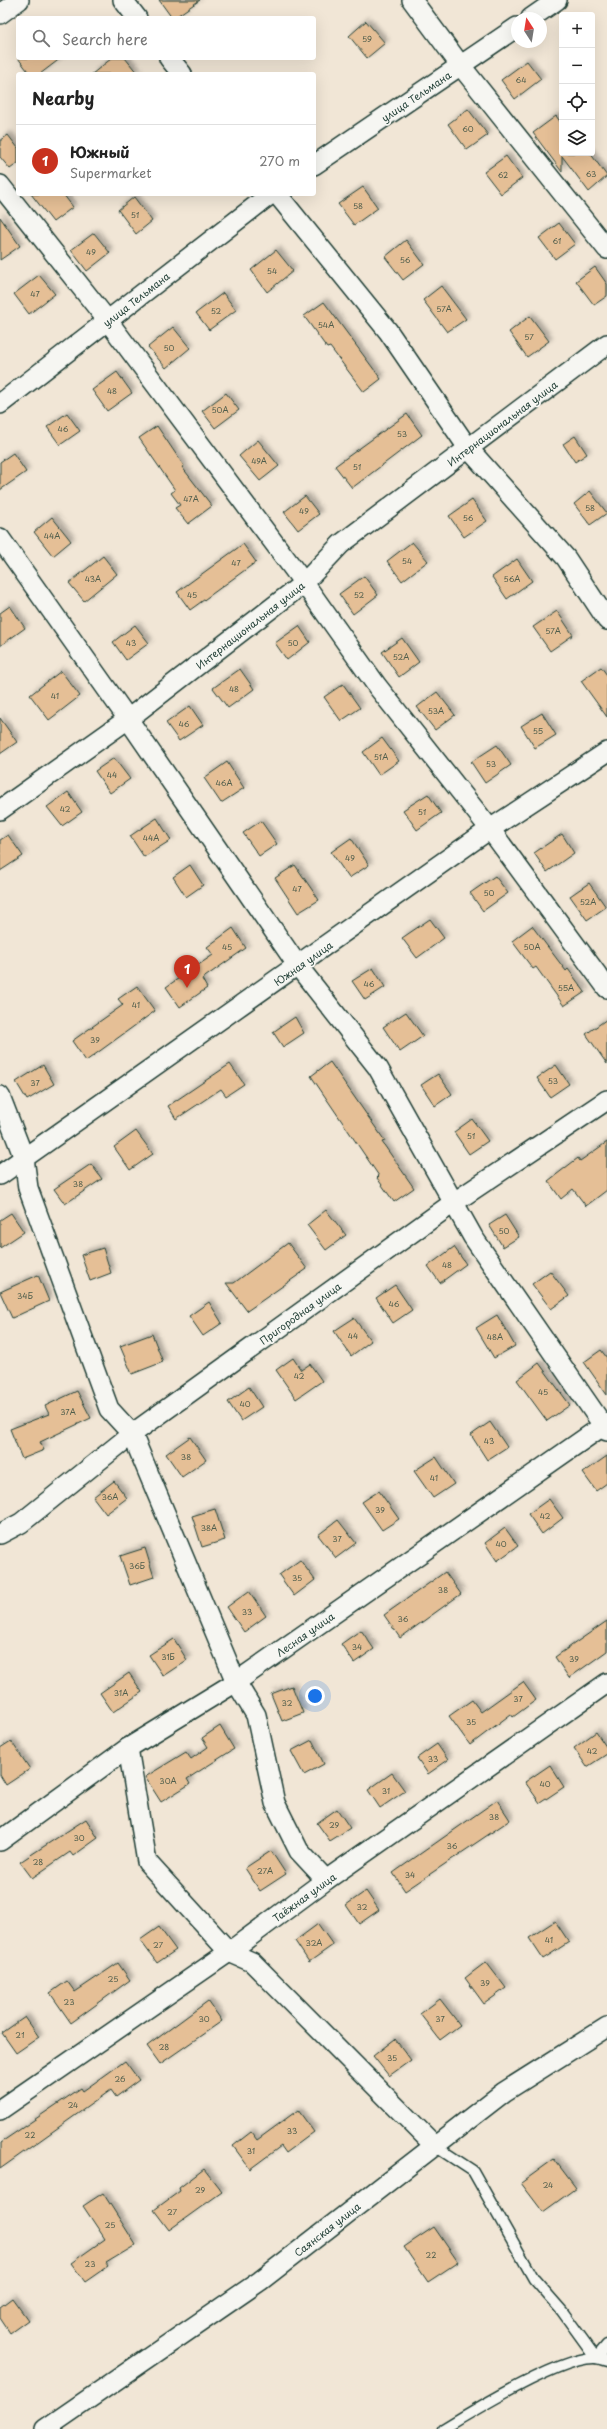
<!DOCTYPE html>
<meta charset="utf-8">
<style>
:root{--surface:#fff;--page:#f6f6f6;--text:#222;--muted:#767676;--line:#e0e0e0;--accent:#c8321e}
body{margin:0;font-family:"Playpen Sans",sans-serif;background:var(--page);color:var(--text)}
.controls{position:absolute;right:12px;top:12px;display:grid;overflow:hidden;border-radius:4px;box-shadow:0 4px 16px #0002}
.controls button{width:36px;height:36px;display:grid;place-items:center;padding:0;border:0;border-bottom:1px solid var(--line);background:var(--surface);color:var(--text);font:20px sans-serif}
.compass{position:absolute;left:511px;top:12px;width:36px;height:36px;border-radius:50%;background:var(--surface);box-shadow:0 4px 16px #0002;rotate:348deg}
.you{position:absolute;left:315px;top:1696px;width:14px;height:14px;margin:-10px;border:3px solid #fff;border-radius:50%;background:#1a73e8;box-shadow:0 0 0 6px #1a73e833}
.badge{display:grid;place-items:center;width:26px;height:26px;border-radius:50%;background:var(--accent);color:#fff;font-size:13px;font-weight:700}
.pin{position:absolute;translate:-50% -33px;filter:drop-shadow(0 1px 2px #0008)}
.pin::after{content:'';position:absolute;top:21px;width:14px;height:12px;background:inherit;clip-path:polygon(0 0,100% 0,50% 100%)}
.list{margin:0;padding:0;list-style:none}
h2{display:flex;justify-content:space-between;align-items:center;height:52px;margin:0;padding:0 16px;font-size:17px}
h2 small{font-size:13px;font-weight:400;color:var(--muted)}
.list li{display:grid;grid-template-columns:26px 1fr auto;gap:12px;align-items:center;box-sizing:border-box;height:72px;padding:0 16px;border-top:1px solid var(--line)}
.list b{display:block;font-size:15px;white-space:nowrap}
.list p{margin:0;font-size:13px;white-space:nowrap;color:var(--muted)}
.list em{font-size:13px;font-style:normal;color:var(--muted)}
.icon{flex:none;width:22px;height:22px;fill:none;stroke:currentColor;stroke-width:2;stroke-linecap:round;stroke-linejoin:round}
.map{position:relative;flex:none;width:607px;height:2429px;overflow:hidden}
.search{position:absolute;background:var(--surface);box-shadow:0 4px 16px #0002;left:16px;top:16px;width:300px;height:44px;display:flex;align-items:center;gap:10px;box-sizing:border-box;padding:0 14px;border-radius:4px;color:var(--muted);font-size:15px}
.panel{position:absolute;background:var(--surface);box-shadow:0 4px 16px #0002;left:16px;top:72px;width:300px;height:124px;border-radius:4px}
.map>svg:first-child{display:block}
</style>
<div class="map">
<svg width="607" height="2429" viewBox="0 0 607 2429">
<defs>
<filter id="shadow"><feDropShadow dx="3.5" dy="-3.5" stdDeviation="2" flood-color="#0004"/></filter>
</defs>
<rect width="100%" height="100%" fill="#f1e6d6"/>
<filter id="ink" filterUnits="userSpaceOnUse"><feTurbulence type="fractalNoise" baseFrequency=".025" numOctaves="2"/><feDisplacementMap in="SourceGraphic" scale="8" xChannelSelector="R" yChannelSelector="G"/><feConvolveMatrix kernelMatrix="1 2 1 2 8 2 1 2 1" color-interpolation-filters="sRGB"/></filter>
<g filter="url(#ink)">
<g fill="#e5bf96" stroke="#1f3d34" filter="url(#shadow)">
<path d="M159 0H200L174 18H172Z"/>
<path d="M366 21 385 43 367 58 349 36Z"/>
<path d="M18 58H61L40 74H30Z"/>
<path d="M112 58H125L138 74H92Z"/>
<path d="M527 61 541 79 515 99 501 80Z"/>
<path d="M468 109 488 135 467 150 448 124Z"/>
<path d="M556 116 562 124V153H590L607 176 589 192 562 156V172L533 133Z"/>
<path d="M8 135 18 148V163L10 169 0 157V141Z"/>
<path d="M506 156 522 178 501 194 484 172Z"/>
<path d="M363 187 378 208 354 225 338 204Z"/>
<path d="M31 194H63L73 207 53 222Z"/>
<path d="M134 197 152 221 136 234 118 210Z"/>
<path d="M0 217 20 246 0 260Z"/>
<path d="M559 223 575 244 555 259 539 238Z"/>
<path d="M94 233 110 253 87 271 71 250Z"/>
<path d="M406 240 424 264 403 280 385 257Z"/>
<path d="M276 250 293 271 267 292 251 270Z"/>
<path d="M595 267 607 284V296L594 305 576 281Z"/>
<path d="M39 275 55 294 29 314 14 294Z"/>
<path d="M441 286 466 319 447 332 423 300Z"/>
<path d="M223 293 236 310 209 330 196 313Z"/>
<path d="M324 302 381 379 364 392 330 347 327 348 304 316Z"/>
<path d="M530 316 549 341 527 357 509 332Z"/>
<path d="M173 327 190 348 166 368 148 347Z"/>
<path d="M117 372 132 393 107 411 92 390Z"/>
<path d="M226 393 239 410 215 428 202 411Z"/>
<path d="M67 413 80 431 60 445 47 427Z"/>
<path d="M407 414 422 435 352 488 335 466Z"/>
<path d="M157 426 184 466 182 467 212 506 188 524 175 508 180 505 171 493 175 490 139 438Z"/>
<path d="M575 436 587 454 575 462 563 444Z"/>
<path d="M258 440 279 466 260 481 239 456Z"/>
<path d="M13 453 26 472 0 490V462Z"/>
<path d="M590 491 607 513 590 525 574 504Z"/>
<path d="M305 496 319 514 298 530 284 512Z"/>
<path d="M472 500 487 521 464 537 449 516Z"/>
<path d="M52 517 71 541 53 556 34 532Z"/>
<path d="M412 542 428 561 402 581 387 561Z"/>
<path d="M243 544 256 562 190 610 177 592Z"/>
<path d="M103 556 117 574 84 601 69 583Z"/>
<path d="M517 559 532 581 507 599 492 577Z"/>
<path d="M364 576 378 595 353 614 339 594Z"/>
<path d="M10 606 25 628 0 646V613Z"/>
<path d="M557 611 573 635 550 651 533 627Z"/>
<path d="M135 625 149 643 126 660 113 642Z"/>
<path d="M299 626 310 642 287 660 275 643Z"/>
<path d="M402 638 419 662 399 677 382 652Z"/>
<path d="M601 667 607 675V717L581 681Z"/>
<path d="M240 669 254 689 228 708 213 688Z"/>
<path d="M61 671 80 696 49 720 30 695Z"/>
<path d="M343 684 360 708 341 721 324 697Z"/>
<path d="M437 692 455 715 435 730 417 707Z"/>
<path d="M190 706 203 725 179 741 166 723Z"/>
<path d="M542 713 556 735 535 748 521 726Z"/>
<path d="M0 718 17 742 0 754Z"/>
<path d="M382 738 399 761 379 775 363 752Z"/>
<path d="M497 745 511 765 485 783 471 762Z"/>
<path d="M114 758 130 779 110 793 95 771Z"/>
<path d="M227 762 244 788 221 803 204 778Z"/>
<path d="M68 792 82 812 62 826 47 807Z"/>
<path d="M428 794 441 813 417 830 403 810Z"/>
<path d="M157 818 171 840 144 857 130 836Z"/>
<path d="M261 821 277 844 259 856 243 833Z"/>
<path d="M562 834 574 853 547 872 534 853Z"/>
<path d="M8 835 23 856 0 871V840Z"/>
<path d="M351 838 369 865 349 878 331 852Z"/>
<path d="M190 865 203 885 186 897 173 877Z"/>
<path d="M295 865 319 900 298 913 275 878Z"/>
<path d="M495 876 508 893 483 911 470 893Z"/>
<path d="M589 883 606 907 587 920 570 896Z"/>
<path d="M430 919 444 938 417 958 402 938Z"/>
<path d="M532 926 566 971 568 969 585 992 564 1006 536 967 533 969 512 941Z"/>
<path d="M233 928 246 948 202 979 207 988 180 1007 166 987 213 955 207 947Z"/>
<path d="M373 968 385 987 365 1000 352 981Z"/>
<path d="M137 986 155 1011 86 1061 72 1041 123 1005 118 999Z"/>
<path d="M406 1012 423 1036 400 1052 383 1027Z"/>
<path d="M295 1017 304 1033 283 1047 273 1032Z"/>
<path d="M607 1019V1064L586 1034Z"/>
<path d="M330 1062 385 1141 382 1142 414 1188 394 1202 377 1178 379 1176 311 1076Z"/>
<path d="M230 1064 244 1084 226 1096 221 1089 176 1119 168 1106Z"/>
<path d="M43 1065 54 1084 27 1100 16 1082Z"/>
<path d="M556 1065 569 1084 550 1097 537 1078Z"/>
<path d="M438 1074 452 1094 435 1106 421 1085Z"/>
<path d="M472 1119 488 1141 469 1154 454 1132Z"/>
<path d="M136 1131 153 1154 130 1170 114 1147Z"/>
<path d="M607 1142V1190L586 1206 573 1189 561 1199 548 1181 578 1158 580 1161Z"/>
<path d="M91 1164 102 1179 65 1204 54 1189Z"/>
<path d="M326 1210 346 1235 326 1250 307 1225Z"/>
<path d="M11 1213 24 1232 0 1248V1220Z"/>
<path d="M505 1215 519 1237 503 1247 489 1225Z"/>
<path d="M288 1243 307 1269 247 1311 226 1283H234Z"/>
<path d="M454 1247 466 1264 440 1283 428 1266Z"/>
<path d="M103 1248 111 1273 90 1281 81 1255Z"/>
<path d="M550 1271 569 1296 551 1309 532 1284Z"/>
<path d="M38 1275 49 1301 12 1318 0 1292Z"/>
<path d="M395 1285 412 1310 393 1323 376 1298Z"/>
<path d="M209 1302 222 1323 203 1336 189 1316Z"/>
<path d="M497 1315 515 1346 494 1358 476 1328Z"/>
<path d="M354 1318 371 1341 351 1356 334 1331Z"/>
<path d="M152 1334 163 1362 132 1374 120 1346Z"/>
<path d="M601 1350 607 1358V1395L584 1362Z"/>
<path d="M293 1358 301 1370 310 1364 322 1381 296 1399 276 1370Z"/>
<path d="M539 1363 570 1405 547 1421 517 1380Z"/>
<path d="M249 1387 262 1407 241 1421 228 1402Z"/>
<path d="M77 1391 91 1418 40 1442 44 1450 22 1459 10 1429 49 1414 45 1406Z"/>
<path d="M490 1422 507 1447 487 1460 471 1435Z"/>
<path d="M190 1437 206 1460 182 1477 166 1454Z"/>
<path d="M607 1456V1483L596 1491 583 1473Z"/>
<path d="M436 1457 454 1484 433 1498 414 1471Z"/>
<path d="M114 1481 127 1498 106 1514 93 1497Z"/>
<path d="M379 1491 399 1519 382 1530 362 1502Z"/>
<path d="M549 1499 563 1518 542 1534 528 1514Z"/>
<path d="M215 1509 225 1540 202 1547 192 1516Z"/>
<path d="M338 1520 356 1543 336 1558 318 1535Z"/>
<path d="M505 1528 518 1546 497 1561 485 1543Z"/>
<path d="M145 1548 154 1577 130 1585 120 1556Z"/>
<path d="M300 1560 315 1580 294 1596 279 1575Z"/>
<path d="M445 1572 461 1594 400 1638 384 1615Z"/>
<path d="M249 1591 266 1616 244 1632 227 1607Z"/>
<path d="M607 1621V1651L569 1678 555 1657Z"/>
<path d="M361 1630 374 1649 354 1663 341 1644Z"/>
<path d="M174 1639 187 1660 163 1676 149 1655Z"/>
<path d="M129 1673 142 1692 113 1712 100 1693Z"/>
<path d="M523 1682 536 1700 513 1717 511 1714 470 1745 449 1716 472 1700 481 1712Z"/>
<path d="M292 1686 303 1713 282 1721 271 1694Z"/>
<path d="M220 1726 234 1749 187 1779 190 1784 161 1802 145 1777 186 1752 191 1759 208 1747 202 1738Z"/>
<path d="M596 1732 607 1748V1754L587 1767 574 1748Z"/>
<path d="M312 1740 324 1764 304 1775 291 1751Z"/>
<path d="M11 1741 30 1769 6 1785 0 1775V1748Z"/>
<path d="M437 1744 448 1760 428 1774 417 1758Z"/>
<path d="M550 1765 564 1787 540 1803 525 1782Z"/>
<path d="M392 1773 405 1791 380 1808 368 1790Z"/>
<path d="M497 1800 510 1820 405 1891 393 1873Z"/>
<path d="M337 1809 350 1828 330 1841 317 1823Z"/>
<path d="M86 1819 98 1838 73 1856 70 1852 32 1878 20 1862Z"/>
<path d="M271 1851 286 1874 260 1891 245 1868Z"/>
<path d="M366 1891 379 1910 359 1924 346 1905Z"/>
<path d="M555 1921 569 1942 543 1959 529 1938Z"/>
<path d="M318 1924 333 1945 309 1962 295 1941Z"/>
<path d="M159 1927 176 1950 157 1963 140 1940Z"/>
<path d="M486 1962 506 1988 484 2004 465 1978Z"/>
<path d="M118 1963 130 1980 71 2023 50 1993 67 1981 75 1992Z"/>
<path d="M440 1999 460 2025 440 2040 420 2014Z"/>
<path d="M208 2001 222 2021 160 2064 147 2046Z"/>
<path d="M25 2017 39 2037 16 2053 2 2033Z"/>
<path d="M395 2039 411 2060 389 2076 373 2056Z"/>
<path d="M125 2061 139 2080 116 2097 111 2090 0 2169V2143L81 2088 83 2091Z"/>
<path d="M298 2110 314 2132 286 2153 281 2146 250 2169 233 2146 251 2132 257 2140Z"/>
<path d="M554 2159 576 2188 543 2212 521 2183Z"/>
<path d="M204 2169 222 2192 169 2230 154 2210 180 2191 179 2188Z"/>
<path d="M103 2193 136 2245 106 2263 108 2266 85 2282 71 2263 105 2239 83 2206Z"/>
<path d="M434 2227 458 2262 428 2282 404 2247Z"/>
<path d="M12 2298 28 2320 10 2333 0 2318V2307Z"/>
</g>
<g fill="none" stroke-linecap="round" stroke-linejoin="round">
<defs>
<g id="service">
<path d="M435 2146 473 2171 534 2279 562 2311 596 2358 607 2345"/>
<path d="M443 2429C474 2410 562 2357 595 2358 599 2358 603 2360 607 2361"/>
</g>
<g id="minor">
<path d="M123 0 137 18"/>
<path d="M412 0 461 66 607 249"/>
<path d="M0 14 19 0"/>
<path d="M531 18 557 0"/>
<path d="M169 58 182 74"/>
<path d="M314 165 517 27"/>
<path d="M0 185 108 321 304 583 377 686 490 829 607 988"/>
<path d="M277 194 388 331 468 448 566 558 607 620"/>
<path d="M0 404 271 194"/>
<path d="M0 538 128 719 298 966 378 1068 473 1237 607 1431"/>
<path d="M0 810 128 719 304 583 341 544 607 344"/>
<path d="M0 1096 24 1158 28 1188 109 1409 132 1434 236 1682 256 1715 275 1803 299 1851 326 1880"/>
<path d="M0 1175 490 829 607 752"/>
<path d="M0 1534 21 1523 132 1434 453 1203 607 1100"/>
<path d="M128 1748 147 1862 229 1952 252 1962 435 2146"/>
<path d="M0 1841 128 1748 236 1682 607 1423"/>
<path d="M0 2110 229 1952 326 1880 607 1683"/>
<path d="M45 2429 260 2281 504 2092 607 2027"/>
</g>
</defs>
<use href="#service" stroke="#1f3d34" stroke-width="13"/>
<use href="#minor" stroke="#1f3d34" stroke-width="22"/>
<use href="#service" stroke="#f6f6f2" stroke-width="10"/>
<use href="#minor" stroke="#f6f6f2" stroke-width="19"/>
</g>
</g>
<g text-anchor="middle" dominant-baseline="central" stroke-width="3.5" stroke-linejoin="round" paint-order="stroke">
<g font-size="8" fill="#505e4c">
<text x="367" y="39">59</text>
<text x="521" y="80">64</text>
<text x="468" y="129">60</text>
<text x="591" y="174">63</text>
<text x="503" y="175">62</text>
<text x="358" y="206">58</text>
<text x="135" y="215">51</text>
<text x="557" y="241">61</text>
<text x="91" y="252">49</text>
<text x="405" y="260">56</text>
<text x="272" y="271">54</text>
<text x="35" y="294">47</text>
<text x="444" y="309">57А</text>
<text x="216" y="311">52</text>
<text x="326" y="325">54А</text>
<text x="529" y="337">57</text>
<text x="169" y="348">50</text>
<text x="112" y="391">48</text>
<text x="220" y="410">50А</text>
<text x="63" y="429">46</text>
<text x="402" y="434">53</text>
<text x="259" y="461">49А</text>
<text x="357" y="467">51</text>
<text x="191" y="499">47А</text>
<text x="590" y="508">58</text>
<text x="304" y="511">49</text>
<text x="468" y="518">56</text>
<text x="52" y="536">44А</text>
<text x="407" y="561">54</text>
<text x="236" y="563">47</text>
<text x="93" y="579">43А</text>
<text x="512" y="579">56А</text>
<text x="192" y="595">45</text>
<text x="359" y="595">52</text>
<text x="553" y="631">57А</text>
<text x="131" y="643">43</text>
<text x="293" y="643">50</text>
<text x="401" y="657">52А</text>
<text x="234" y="689">48</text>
<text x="55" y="696">41</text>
<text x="436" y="711">53А</text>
<text x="184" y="724">46</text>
<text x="538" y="731">55</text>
<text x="381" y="757">51А</text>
<text x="491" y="764">53</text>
<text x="112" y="775">44</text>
<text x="224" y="783">46А</text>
<text x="65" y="809">42</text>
<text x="422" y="812">51</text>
<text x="151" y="838">44А</text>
<text x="350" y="858">49</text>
<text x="297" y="889">47</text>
<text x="489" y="893">50</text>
<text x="588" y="902">52А</text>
<text x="227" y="947">45</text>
<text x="532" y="947">50А</text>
<text x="369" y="984">46</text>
<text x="566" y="988">55А</text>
<text x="136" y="1005">41</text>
<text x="95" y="1040">39</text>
<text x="553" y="1081">53</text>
<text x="35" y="1083">37</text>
<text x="471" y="1136">51</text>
<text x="78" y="1184">38</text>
<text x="504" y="1231">50</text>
<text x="447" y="1265">48</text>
<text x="25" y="1296">34Б</text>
<text x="394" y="1304">46</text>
<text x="353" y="1336">44</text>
<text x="495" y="1337">48А</text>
<text x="299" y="1376">42</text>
<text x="543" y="1392">45</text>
<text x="245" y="1404">40</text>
<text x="68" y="1412">37А</text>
<text x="489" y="1441">43</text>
<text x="186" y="1457">38</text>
<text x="434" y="1478">41</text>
<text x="110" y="1497">36А</text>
<text x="380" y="1510">39</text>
<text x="545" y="1516">42</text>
<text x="209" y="1528">38А</text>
<text x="337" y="1539">37</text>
<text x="501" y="1544">40</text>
<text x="137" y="1566">36Б</text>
<text x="297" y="1578">35</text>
<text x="443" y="1590">38</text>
<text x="247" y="1612">33</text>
<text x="403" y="1619">36</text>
<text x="357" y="1647">34</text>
<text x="168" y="1657">31Б</text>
<text x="574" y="1659">39</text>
<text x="121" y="1693">31А</text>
<text x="518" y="1699">37</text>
<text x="287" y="1703">32</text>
<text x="471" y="1722">35</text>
<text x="592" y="1751">42</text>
<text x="433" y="1759">33</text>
<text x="168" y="1781">30А</text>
<text x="545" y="1784">40</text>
<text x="386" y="1791">31</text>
<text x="494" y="1817">38</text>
<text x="334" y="1825">29</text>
<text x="79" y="1838">30</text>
<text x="452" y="1846">36</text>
<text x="38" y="1862">28</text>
<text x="265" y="1871">27А</text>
<text x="410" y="1875">34</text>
<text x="362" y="1907">32</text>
<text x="549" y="1940">41</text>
<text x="314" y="1943">32А</text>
<text x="158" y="1945">27</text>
<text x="113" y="1979">25</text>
<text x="485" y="1983">39</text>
<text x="69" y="2002">23</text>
<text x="204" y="2019">30</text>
<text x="440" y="2019">37</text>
<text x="20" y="2035">21</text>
<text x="164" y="2047">28</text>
<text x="392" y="2058">35</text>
<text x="120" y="2079">26</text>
<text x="73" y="2105">24</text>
<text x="292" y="2131">33</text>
<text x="30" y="2135">22</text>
<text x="251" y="2151">31</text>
<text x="548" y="2185">24</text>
<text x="200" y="2190">29</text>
<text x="172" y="2212">27</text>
<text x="110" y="2225">25</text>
<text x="431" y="2255">22</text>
<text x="90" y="2264">23</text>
</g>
<g font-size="10" fill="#1f3d34" stroke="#f6f6f2">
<text transform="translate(416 96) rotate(-34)">улица Тельмана</text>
<text transform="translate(136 299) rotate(-38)">улица Тельмана</text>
<text transform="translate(502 423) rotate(-37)">Интернациональная улица</text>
<text transform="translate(250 625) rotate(-38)">Интернациональная улица</text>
<text transform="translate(303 963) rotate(-35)">Южная улица</text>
<text transform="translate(300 1313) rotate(-36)">Пригородная улица</text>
<text transform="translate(305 1634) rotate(-35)">Лесная улица</text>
<text transform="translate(304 1897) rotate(-36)">Таёжная улица</text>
<text transform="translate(327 2229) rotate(-38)">Саянская улица</text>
</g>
</g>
</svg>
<div class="controls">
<button>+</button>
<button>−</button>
<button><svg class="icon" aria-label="locate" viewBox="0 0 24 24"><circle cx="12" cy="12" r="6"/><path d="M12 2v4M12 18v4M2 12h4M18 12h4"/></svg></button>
<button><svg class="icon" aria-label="layers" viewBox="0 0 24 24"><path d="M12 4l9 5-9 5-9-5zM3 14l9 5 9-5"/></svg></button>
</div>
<svg class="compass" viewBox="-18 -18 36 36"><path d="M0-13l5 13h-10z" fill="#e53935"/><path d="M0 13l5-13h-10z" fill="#767676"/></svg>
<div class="you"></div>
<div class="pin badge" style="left:187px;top:988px">1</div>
<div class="search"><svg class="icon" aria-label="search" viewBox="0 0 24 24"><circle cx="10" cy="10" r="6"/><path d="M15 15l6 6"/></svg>Search here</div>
<section class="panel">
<h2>Nearby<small></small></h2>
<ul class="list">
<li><span class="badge">1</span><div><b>Южный</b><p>Supermarket</p></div><em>270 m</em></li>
</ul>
</section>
</div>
